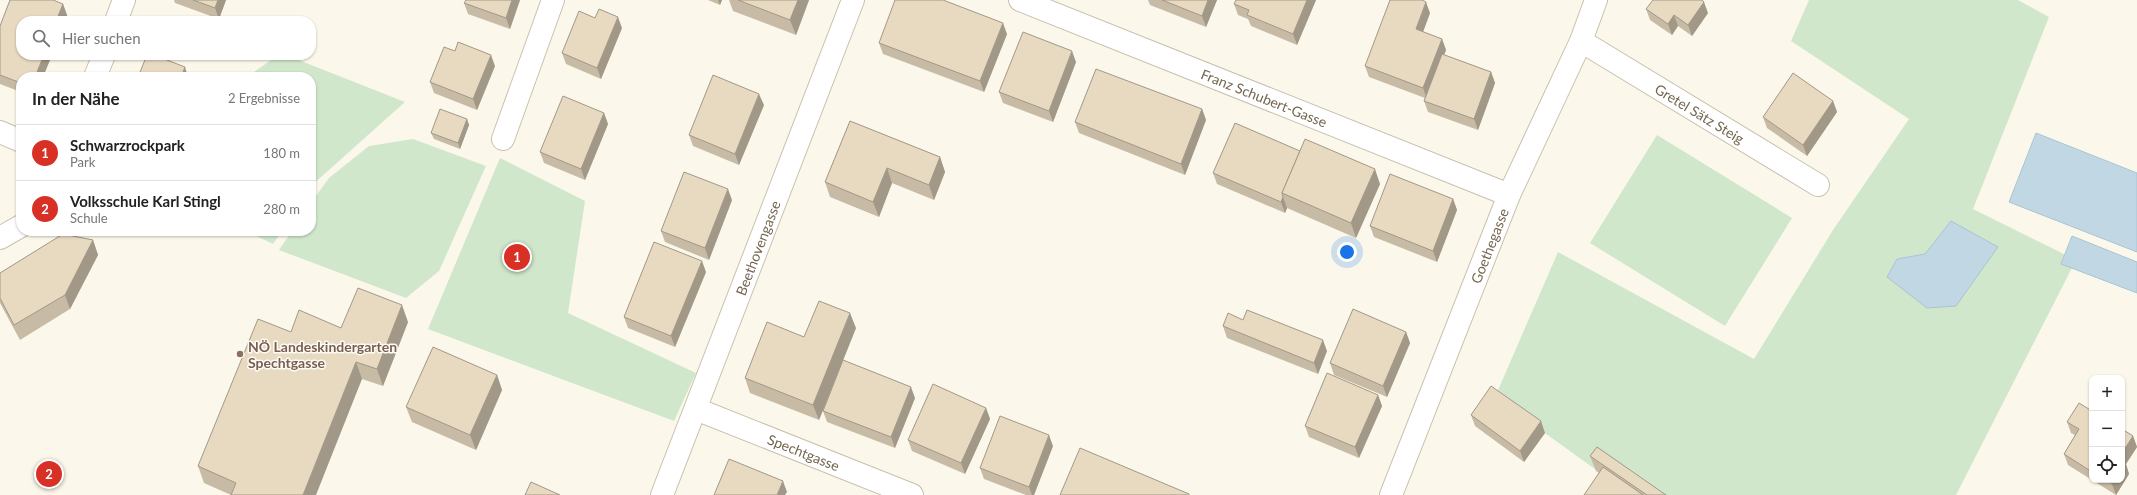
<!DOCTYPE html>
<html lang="de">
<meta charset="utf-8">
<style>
:root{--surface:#fff;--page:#f6f6f6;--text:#222;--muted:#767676;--line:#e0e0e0;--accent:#d93025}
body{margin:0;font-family:Lato,sans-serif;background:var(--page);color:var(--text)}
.controls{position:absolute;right:12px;bottom:12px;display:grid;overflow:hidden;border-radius:8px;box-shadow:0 1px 3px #0004}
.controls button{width:36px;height:36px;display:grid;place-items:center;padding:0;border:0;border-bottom:1px solid var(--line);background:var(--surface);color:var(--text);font:20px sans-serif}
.you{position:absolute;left:1347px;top:252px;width:14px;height:14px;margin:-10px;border:3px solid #fff;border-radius:50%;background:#1a73e8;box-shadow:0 0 0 6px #1a73e833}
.badge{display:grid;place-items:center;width:26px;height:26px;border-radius:50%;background:var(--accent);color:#fff;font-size:13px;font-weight:700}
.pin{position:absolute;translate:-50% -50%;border:2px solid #fff;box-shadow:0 1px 4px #0006}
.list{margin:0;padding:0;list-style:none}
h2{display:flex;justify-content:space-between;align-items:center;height:52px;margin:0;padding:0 16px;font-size:17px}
h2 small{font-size:13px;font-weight:400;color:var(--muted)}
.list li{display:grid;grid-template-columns:26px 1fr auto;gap:12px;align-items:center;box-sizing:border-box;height:56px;padding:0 16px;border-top:1px solid var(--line)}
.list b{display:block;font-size:15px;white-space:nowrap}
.list p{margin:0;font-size:13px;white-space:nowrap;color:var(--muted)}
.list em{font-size:13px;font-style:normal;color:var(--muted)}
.icon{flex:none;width:22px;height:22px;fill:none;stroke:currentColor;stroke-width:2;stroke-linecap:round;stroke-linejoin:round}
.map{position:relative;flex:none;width:2137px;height:495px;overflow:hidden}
.search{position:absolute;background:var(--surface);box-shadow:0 1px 3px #0004;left:16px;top:16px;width:300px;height:44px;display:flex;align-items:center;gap:10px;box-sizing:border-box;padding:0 14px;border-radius:16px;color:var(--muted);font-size:15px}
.panel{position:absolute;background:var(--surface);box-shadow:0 1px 3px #0004;left:16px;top:72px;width:300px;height:164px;border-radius:16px}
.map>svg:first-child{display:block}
</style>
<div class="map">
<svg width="2137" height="495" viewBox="0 0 2137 495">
<rect width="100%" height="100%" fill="#fbf8eb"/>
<g fill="#d0e7cb">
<path d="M1809 0H2018L2049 17 1973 209 2076 260 1956 495H1631L1495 397 1558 252 1754 359 1833 230 1909 119 1791 41Z"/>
<path d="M278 55H286L405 102 311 186V77H247Z"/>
<path d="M1657 135 1792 218 1725 326 1590 243Z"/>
<path d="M413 139 486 166 439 271 406 298 279 250 292 231H311V203L329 178 369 146Z"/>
<path d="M500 158 585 201 568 313 696 373 674 421 428 329Z"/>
<path d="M246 231H282L273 244Z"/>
</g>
<g fill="#c1d7e3" stroke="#a9c4d4">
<path d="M2036 133 2137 173V252L2009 202Z"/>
<path d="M1951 221 1998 247 1956 306 1927 308 1887 277 1897 259 1925 254Z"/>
<path d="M2072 236 2137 262V293L2061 264Z"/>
</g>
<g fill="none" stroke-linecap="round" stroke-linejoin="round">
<defs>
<g id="minor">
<path id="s1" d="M1020 0 1509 195"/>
<path d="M116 21 124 0"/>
<path id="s2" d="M1581 41 1818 185"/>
<path d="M95 77 104 55"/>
<path d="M0 132 21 141"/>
<path d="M503 139 553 0"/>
<path d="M0 238 21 226"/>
<path id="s3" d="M696 409 912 495"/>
<path id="s4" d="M662 495 853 0"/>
<path id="s5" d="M1391 495 1509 195 1581 41 1596 0"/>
</g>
</defs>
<use href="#minor" stroke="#cac0af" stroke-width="24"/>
<use href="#minor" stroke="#fff" stroke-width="22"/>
</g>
<g fill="#c8bba6">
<path d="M174 0H226L219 19 175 3Z"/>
<path d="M520 0 510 29 468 14 464 3Z"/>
<path d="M708 0H722L720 5Z"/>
<path d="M729 0H809L796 35 733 11Z"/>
<path d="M1148 0H1217L1206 27 1150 5Z"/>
<path d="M1316 0 1297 45 1251 26 1248 19 1238 15 1234 4Z"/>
<path d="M63 4 67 15 65 21H21L52 55 43 77H21V92L0 84V26Z"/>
<path d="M1646 9 1708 13 1692 36 1678 26 1672 35 1650 20Z"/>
<path d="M1430 13 1423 32 1442 39 1446 50 1444 55 1491 72 1495 83 1478 130 1428 112 1424 101 1425 98 1369 77 1365 66Z"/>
<path d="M622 28 601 79 566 64 562 53Z"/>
<path d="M1007 34 984 92 883 54 879 43Z"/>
<path d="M1076 62 1053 122 1003 103 999 92Z"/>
<path d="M495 66 477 110 434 93 430 82Z"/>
<path d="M1833 101 1837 112 1807 156 1767 128 1763 117Z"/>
<path d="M764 105 739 165 693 146 689 135Z"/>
<path d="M1202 109 1206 120 1185 175 1079 133 1075 122Z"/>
<path d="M604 113 608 124 585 180 544 163 540 152Z"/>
<path d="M467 119 469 125 460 149 434 139 431 133Z"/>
<path d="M850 121 940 157 945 172 934 200 892 183 879 217 830 197 825 182Z"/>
<path d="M1300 151 1380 184 1356 238 1287 208 1285 213 1217 184 1213 173Z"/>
<path d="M1453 199 1457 210 1437 262 1374 237 1370 226Z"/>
<path d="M732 200 709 260 665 242 661 231Z"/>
<path d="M93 240 98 255 70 309 20 340 0 303V273Z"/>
<path d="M706 272 675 347 628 328 624 317Z"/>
<path d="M1243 320 1327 351 1318 374 1227 338 1223 326Z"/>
<path d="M408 322 383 386 362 379 231 495 204 483 198 466 291 332Z"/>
<path d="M856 328 819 420 750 393 745 378 804 337Z"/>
<path d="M1406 332 1410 343 1387 397 1334 375 1330 363Z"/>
<path d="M497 375 502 390 476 450 412 422 406 407Z"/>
<path d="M1378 395 1382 406 1359 458 1309 437 1305 426Z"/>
<path d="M915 398 895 448 827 422 823 411Z"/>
<path d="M986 408 990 419 965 474 912 451 908 440Z"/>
<path d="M2092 411V480H2122V429L2133 436 2137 447 2126 464 2129 474 2116 495 2068 465 2064 454 2075 435 2071 433 2067 422Z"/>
<path d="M1471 415 1545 433 1524 462 1475 426Z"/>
<path d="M1053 446 1034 495H1026L984 479 980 468Z"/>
<path d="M1590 456 1666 495H1584L1599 473 1596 471Z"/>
</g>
<g fill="#a29887">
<path d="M218 0H226L219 19 215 8Z"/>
<path d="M512 0H520L510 29 506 18Z"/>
<path d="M718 0H722L720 5Z"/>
<path d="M798 0H809L796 35 790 20Z"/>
<path d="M1208 0H1217L1206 27 1202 16Z"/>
<path d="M1307 0H1316L1297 45 1293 34Z"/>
<path d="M1426 2 1430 13 1420 40 1416 29Z"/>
<path d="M1704 2 1708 13 1692 36 1688 25Z"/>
<path d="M63 4 67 15 65 21H56Z"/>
<path d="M1674 15 1678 26 1672 35 1668 24Z"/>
<path d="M618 17 622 28 601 79 597 68Z"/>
<path d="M1003 23 1007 34 984 92 980 81Z"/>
<path d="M1442 39 1446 50 1427 99 1423 88Z"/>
<path d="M1072 51 1076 62 1053 122 1049 111Z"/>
<path d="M44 55H52L43 77H35Z"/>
<path d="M491 55 495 66 477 110 473 99Z"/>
<path d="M185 67 188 77H181Z"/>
<path d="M1491 72 1495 83 1478 130 1474 119Z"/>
<path d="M759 94 764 105 739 165 735 154Z"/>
<path d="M1833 101 1837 112 1807 156 1803 145Z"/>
<path d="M1202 109 1206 120 1185 175 1181 164Z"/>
<path d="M604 113 608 124 585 180 581 169Z"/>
<path d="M467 119 469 125 460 149 458 143Z"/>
<path d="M940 157 945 172 934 200 929 185Z"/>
<path d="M887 168 892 183 879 217 873 202Z"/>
<path d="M1375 169 1380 184 1356 238 1351 223Z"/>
<path d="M728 189 732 200 709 260 705 248Z"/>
<path d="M1283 197 1287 208 1285 213 1281 202Z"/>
<path d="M1453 199 1457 210 1437 262 1433 251Z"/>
<path d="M93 240 98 255 70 309 65 295Z"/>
<path d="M702 261 706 272 675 347 671 336Z"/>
<path d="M402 305 408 322 383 386 377 369Z"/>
<path d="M850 313 856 328 819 420 813 405Z"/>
<path d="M1406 332 1410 343 1387 397 1383 386Z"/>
<path d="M1323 340 1327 351 1318 374 1314 363Z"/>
<path d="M356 362 362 379 316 495H303Z"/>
<path d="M497 375 502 390 476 450 470 435Z"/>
<path d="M911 387 915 398 895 448 891 437Z"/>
<path d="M1378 395 1382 406 1359 458 1355 447Z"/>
<path d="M986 408 990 419 965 474 961 463Z"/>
<path d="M1541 421 1545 433 1524 462 1520 451Z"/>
<path d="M1049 435 1053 446 1034 495H1032L1029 487Z"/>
<path d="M2133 436 2137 447 2126 464 2129 474 2116 495 2112 484 2115 480H2122V453Z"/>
<path d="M783 481 787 492 785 495H777Z"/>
</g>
<g fill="#e8d9c1" stroke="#a29887">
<path d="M10 0H53L63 4 56 21H21V55H44L35 77H21V83L0 75V26Z"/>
<path d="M193 0H218L215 8Z"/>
<path d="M466 0H512L506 18 464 3Z"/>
<path d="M738 0H798L790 20Z"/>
<path d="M895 0H943L1003 23 980 81 879 43Z"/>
<path d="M1162 0H1208L1202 16Z"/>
<path d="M1236 0H1307L1293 34 1247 15 1249 10 1234 4Z"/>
<path d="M1390 0H1422L1426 2 1416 29 1442 39 1423 88 1365 66Z"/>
<path d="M1653 0H1702L1704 2 1688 25 1674 15 1668 24 1646 9Z"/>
<path d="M599 9 618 17 597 68 562 53 579 11 595 18Z"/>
<path d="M1023 32 1072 51 1049 111 999 92Z"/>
<path d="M458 42 491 55 473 99 430 82 444 47 455 51Z"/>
<path d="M1442 54 1491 72 1474 119 1424 101Z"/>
<path d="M147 55H154L185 67 181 77H138Z"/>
<path d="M1096 69 1202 109 1181 164 1075 122Z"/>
<path d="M1793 73 1833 101 1803 145 1763 117Z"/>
<path d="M713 75 759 94 735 154 689 135Z"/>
<path d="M563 96 604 113 581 169 540 152Z"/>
<path d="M440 109 467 119 458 143 431 133Z"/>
<path d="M850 121 940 157 929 185 887 168 873 202 825 182Z"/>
<path d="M1235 123 1300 151 1282 193 1283 197 1281 202 1213 173Z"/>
<path d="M1305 139 1375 169 1351 223 1282 193Z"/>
<path d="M684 172 728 189 705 248 661 231Z"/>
<path d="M1390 174 1453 199 1433 251 1370 226Z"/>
<path d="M63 234 93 240 65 295 14 325 0 298V273Z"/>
<path d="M654 242 702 261 671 336 624 317Z"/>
<path d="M358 288 402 305 377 369 356 362 303 495H231L236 483 198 466 258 319 291 332 299 310 341 328Z"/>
<path d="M819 301 850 313 813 405 745 378 767 322 804 337Z"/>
<path d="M1353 309 1406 332 1383 386 1330 363Z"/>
<path d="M1247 310 1323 340 1314 363 1223 326 1228 313 1243 320Z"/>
<path d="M433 347 497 375 470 435 406 407Z"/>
<path d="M843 360 911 387 891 437 823 411Z"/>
<path d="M1327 373 1378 395 1355 447 1305 426Z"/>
<path d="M933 384 986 408 961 463 908 440Z"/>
<path d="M1491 386 1541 421 1520 451 1471 415Z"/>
<path d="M2079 403 2092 411V472L2064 454 2079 429 2067 422Z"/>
<path d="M1000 416 1049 435 1029 487 980 468Z"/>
<path d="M2122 429 2133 436 2122 453Z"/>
<path d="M1597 447 1666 495H1647L1590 456Z"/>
<path d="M1080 448 1189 494V495H1060Z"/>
<path d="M729 459 783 481 777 495H714Z"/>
<path d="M2122 461 2125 463 2122 469Z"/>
<path d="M1603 467 1643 495H1584Z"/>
<path d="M2106 480H2115L2112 484Z"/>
<path d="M531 482 560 495H525Z"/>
</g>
<circle fill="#8d6e63" stroke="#fdfbf2" stroke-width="1.5" cx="240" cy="354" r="4"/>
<g text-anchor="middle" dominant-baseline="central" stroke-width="3" stroke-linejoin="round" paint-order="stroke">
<g font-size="14" fill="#746550" stroke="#fdfbf2">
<text stroke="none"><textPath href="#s1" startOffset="263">Franz Schubert-Gasse</textPath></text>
<text stroke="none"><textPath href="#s2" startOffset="139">Gretel Sätz Steig</textPath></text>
<text stroke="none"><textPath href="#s5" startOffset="268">Goethegasse</textPath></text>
<text stroke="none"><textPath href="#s4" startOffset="265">Beethovengasse</textPath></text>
<text stroke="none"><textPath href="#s3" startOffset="116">Spechtgasse</textPath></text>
</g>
<g font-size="14" font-weight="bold" fill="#785e54" stroke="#fdfbf2" text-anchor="start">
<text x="248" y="346">NÖ Landeskindergarten<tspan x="248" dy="16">Spechtgasse</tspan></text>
</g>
</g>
</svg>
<div class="controls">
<button>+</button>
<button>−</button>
<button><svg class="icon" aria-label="locate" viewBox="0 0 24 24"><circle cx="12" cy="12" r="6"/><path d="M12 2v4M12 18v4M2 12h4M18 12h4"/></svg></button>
</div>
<div class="you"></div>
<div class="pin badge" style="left:517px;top:257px">1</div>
<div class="pin badge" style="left:49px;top:474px">2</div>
<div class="search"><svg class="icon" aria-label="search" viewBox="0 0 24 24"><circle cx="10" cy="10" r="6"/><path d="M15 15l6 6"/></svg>Hier suchen</div>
<section class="panel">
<h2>In der Nähe<small>2 Ergebnisse</small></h2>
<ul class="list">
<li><span class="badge">1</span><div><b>Schwarzrockpark</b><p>Park</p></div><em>180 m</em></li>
<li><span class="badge">2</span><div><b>Volksschule Karl Stingl</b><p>Schule</p></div><em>280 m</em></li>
</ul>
</section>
</div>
